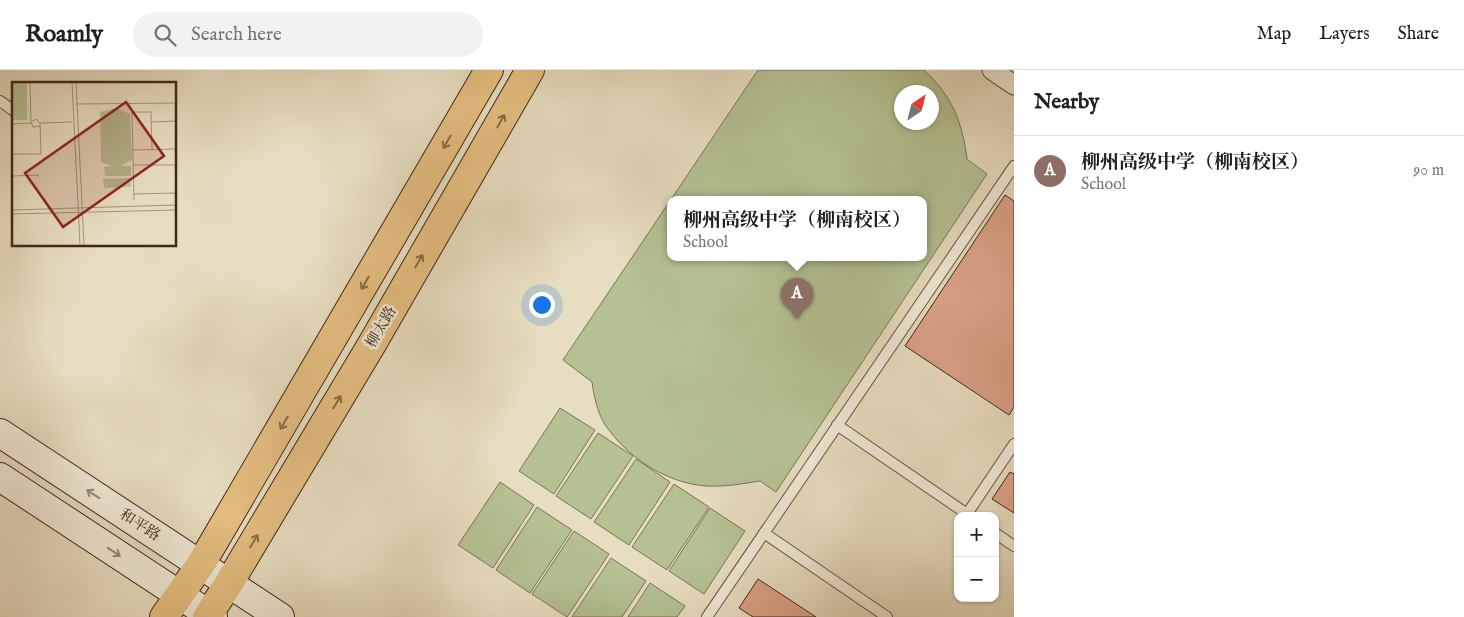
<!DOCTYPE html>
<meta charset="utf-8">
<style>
:root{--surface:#fff;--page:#f2f2f2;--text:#202124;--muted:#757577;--line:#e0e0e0;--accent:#8f2418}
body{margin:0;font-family:"IM FELL English","Noto Serif SC",serif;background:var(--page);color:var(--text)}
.controls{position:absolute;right:15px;bottom:15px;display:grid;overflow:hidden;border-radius:10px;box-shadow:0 1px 4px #0004}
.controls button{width:45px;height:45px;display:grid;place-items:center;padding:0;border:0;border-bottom:1px solid var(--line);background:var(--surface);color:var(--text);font:25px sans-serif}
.compass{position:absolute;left:894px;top:15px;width:45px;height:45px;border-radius:50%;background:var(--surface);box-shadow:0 1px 4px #0004;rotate:35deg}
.you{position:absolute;left:541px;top:234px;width:18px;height:18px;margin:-12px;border:4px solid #fff;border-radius:50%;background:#1a73e8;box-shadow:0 0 0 8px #1a73e833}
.badge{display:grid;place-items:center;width:32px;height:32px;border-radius:50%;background:var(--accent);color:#fff;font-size:16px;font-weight:700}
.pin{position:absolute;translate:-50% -41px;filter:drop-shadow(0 1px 2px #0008)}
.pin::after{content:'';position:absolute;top:26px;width:18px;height:15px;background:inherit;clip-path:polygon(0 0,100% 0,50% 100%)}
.popup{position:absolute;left:667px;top:126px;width:260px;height:65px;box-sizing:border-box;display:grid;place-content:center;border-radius:10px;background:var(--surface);filter:drop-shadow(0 1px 4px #0005);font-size:16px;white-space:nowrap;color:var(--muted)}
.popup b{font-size:19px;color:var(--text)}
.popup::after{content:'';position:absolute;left:50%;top:100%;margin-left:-10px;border:10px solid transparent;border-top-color:var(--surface)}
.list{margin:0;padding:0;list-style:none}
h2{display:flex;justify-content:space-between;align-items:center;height:65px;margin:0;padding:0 20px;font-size:21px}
h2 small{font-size:16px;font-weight:400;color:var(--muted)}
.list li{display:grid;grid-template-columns:32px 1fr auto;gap:15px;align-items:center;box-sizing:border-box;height:70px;padding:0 20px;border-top:1px solid var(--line)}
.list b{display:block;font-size:19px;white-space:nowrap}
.list p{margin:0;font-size:16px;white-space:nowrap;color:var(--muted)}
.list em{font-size:16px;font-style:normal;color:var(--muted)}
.icon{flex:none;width:28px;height:28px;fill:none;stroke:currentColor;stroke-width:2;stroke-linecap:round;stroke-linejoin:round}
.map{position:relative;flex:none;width:1014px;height:547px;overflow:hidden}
header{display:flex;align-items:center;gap:30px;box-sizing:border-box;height:70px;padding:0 25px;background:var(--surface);border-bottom:1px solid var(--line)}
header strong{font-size:24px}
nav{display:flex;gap:28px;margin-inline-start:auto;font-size:18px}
.search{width:350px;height:45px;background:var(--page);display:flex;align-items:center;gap:12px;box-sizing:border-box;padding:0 18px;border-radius:28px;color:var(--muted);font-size:19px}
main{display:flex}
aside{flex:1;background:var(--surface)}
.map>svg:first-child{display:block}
</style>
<header>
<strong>Roamly</strong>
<div class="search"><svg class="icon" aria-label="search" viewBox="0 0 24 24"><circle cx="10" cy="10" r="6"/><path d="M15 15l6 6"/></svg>Search here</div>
<nav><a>Map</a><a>Layers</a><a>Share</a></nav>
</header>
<main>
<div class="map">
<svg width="1014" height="547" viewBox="0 0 1014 547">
<rect width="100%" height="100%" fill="#e7ddc0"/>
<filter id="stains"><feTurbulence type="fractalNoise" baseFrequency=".004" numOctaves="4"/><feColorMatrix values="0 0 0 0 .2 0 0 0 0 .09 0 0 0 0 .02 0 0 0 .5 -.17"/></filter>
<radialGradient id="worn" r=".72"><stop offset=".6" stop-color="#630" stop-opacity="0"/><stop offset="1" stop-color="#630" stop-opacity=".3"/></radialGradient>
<g fill="#b5c193" stroke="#7a7455" fill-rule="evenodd">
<path d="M758 0H924C952 26 962 51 967 89L987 104 776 422 760 411C742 414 724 417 706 416 666 413 626 387 604 353 597 341 594 326 592 312L563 290ZM902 22H932V52H902ZM923 130V188H671V130Z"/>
<path d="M560 338 595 360 554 424 519 401Z"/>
<path d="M598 363 633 386 591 449 556 426Z"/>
<path d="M636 389 670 412 629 475 594 452Z"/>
<path d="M500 412 534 435 493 498 458 475Z"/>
<path d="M674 414 709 437 667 500 632 477Z"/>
<path d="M537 437 572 460 530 523 496 500Z"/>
<path d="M710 438 745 461 704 524 669 501Z"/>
<path d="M574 461 609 484 567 547 532 524Z"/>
<path d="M611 488 646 511 622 547H572Z"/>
<path d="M650 513 685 536 677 547H628Z"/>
</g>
<g fill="#dba188" stroke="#3f2817">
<path d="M1005 125 1014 131V337L1009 345 905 276Z"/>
<path d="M1010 402 1014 404V443L992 429Z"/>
<path d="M758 509 816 547H753L739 538Z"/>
</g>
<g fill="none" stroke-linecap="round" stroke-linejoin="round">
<defs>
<g id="service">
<path d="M0 31 14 41"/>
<path d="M837 355 970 446"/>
<path d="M967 444 1014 374"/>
<path d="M764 463 887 547"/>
<path d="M995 463 1014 476"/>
<path d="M707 547 1014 96"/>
</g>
<path id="minor" d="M992 0 1014 15"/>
<g id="secondary">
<path d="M0 363 280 547"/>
<path d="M0 407 213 547"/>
</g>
<g id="primary">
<path d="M164 547 201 494 489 0"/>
<path d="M207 547 229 513 372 274 530 0"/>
</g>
</defs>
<use href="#service" stroke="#695541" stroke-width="12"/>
<use href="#minor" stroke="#695541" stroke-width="21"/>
<use href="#secondary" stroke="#3f2817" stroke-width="30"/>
<use href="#primary" stroke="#3f2817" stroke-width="30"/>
<use href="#service" stroke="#efe9d6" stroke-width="10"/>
<use href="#minor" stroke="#efe9d6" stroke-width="19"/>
<use href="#secondary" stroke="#efe9d6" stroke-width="28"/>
<use href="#primary" stroke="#e4be80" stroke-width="28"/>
</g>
<defs><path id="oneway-shaft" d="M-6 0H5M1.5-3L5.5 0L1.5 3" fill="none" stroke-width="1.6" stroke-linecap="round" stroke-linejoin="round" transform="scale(1.25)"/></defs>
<g stroke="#896c46">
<use href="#oneway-shaft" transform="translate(501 51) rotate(-60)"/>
<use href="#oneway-shaft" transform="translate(447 72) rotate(120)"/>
<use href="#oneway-shaft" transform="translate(419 191) rotate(-60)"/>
<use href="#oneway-shaft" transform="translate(365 213) rotate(120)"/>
<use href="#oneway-shaft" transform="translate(337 332) rotate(-59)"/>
<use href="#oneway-shaft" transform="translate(284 353) rotate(120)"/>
<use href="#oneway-shaft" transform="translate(254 471) rotate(-59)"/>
</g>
<g stroke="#978876">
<use href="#oneway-shaft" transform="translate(93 424) rotate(-147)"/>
<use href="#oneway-shaft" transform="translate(114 482) rotate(33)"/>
</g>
<g text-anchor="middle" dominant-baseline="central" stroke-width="5" stroke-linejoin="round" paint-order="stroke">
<g font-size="15" fill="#3f2817" stroke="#efe9d6">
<text transform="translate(381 257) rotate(-60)">柳太路</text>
<text transform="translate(140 455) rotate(33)">和平路</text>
</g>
</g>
<g transform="translate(12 12)">
<rect width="164" height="164" fill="#e7ddc0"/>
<path d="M0 0H15V38H0ZM104 26 118 32 120 78 109 84H119V94H93L92 85 100 84 89 80 88 30ZM118 96 119 105 92 106 91 97Z" fill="#b5c193"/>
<path fill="none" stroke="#a4957c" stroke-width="1" d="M18 0 19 39M60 0 68 163M64 0 72 163M65 22 164 21M139 40 164 39M28 41 60 40M0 42 19 41M121 68 164 67M0 72H29L28 41 24 37 19 40 21 45 28 44M121 83H164M0 94 27 93M122 112 164 111M122 118 120 30H139L140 67M0 128 164 123M0 132 164 128"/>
<path fill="#8f2418" fill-opacity="0.15" stroke="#8f2418" stroke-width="2.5" d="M114 20 152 74 51 145 13 91Z"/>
<rect width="164" height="164" fill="none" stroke="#3f2817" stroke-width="2.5"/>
</g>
<rect width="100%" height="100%" filter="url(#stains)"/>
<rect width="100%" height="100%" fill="url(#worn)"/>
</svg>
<div class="controls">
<button>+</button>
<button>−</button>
</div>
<svg class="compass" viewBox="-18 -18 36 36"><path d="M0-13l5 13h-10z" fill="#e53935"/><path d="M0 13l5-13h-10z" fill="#757577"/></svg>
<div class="you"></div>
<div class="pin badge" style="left:797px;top:249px;background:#8d6e63">A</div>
<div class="popup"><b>柳州高级中学（柳南校区）</b>School</div>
</div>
<aside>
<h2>Nearby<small></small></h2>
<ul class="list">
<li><span class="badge" style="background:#8d6e63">A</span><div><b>柳州高级中学（柳南校区）</b><p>School</p></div><em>90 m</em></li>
</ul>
</aside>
</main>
